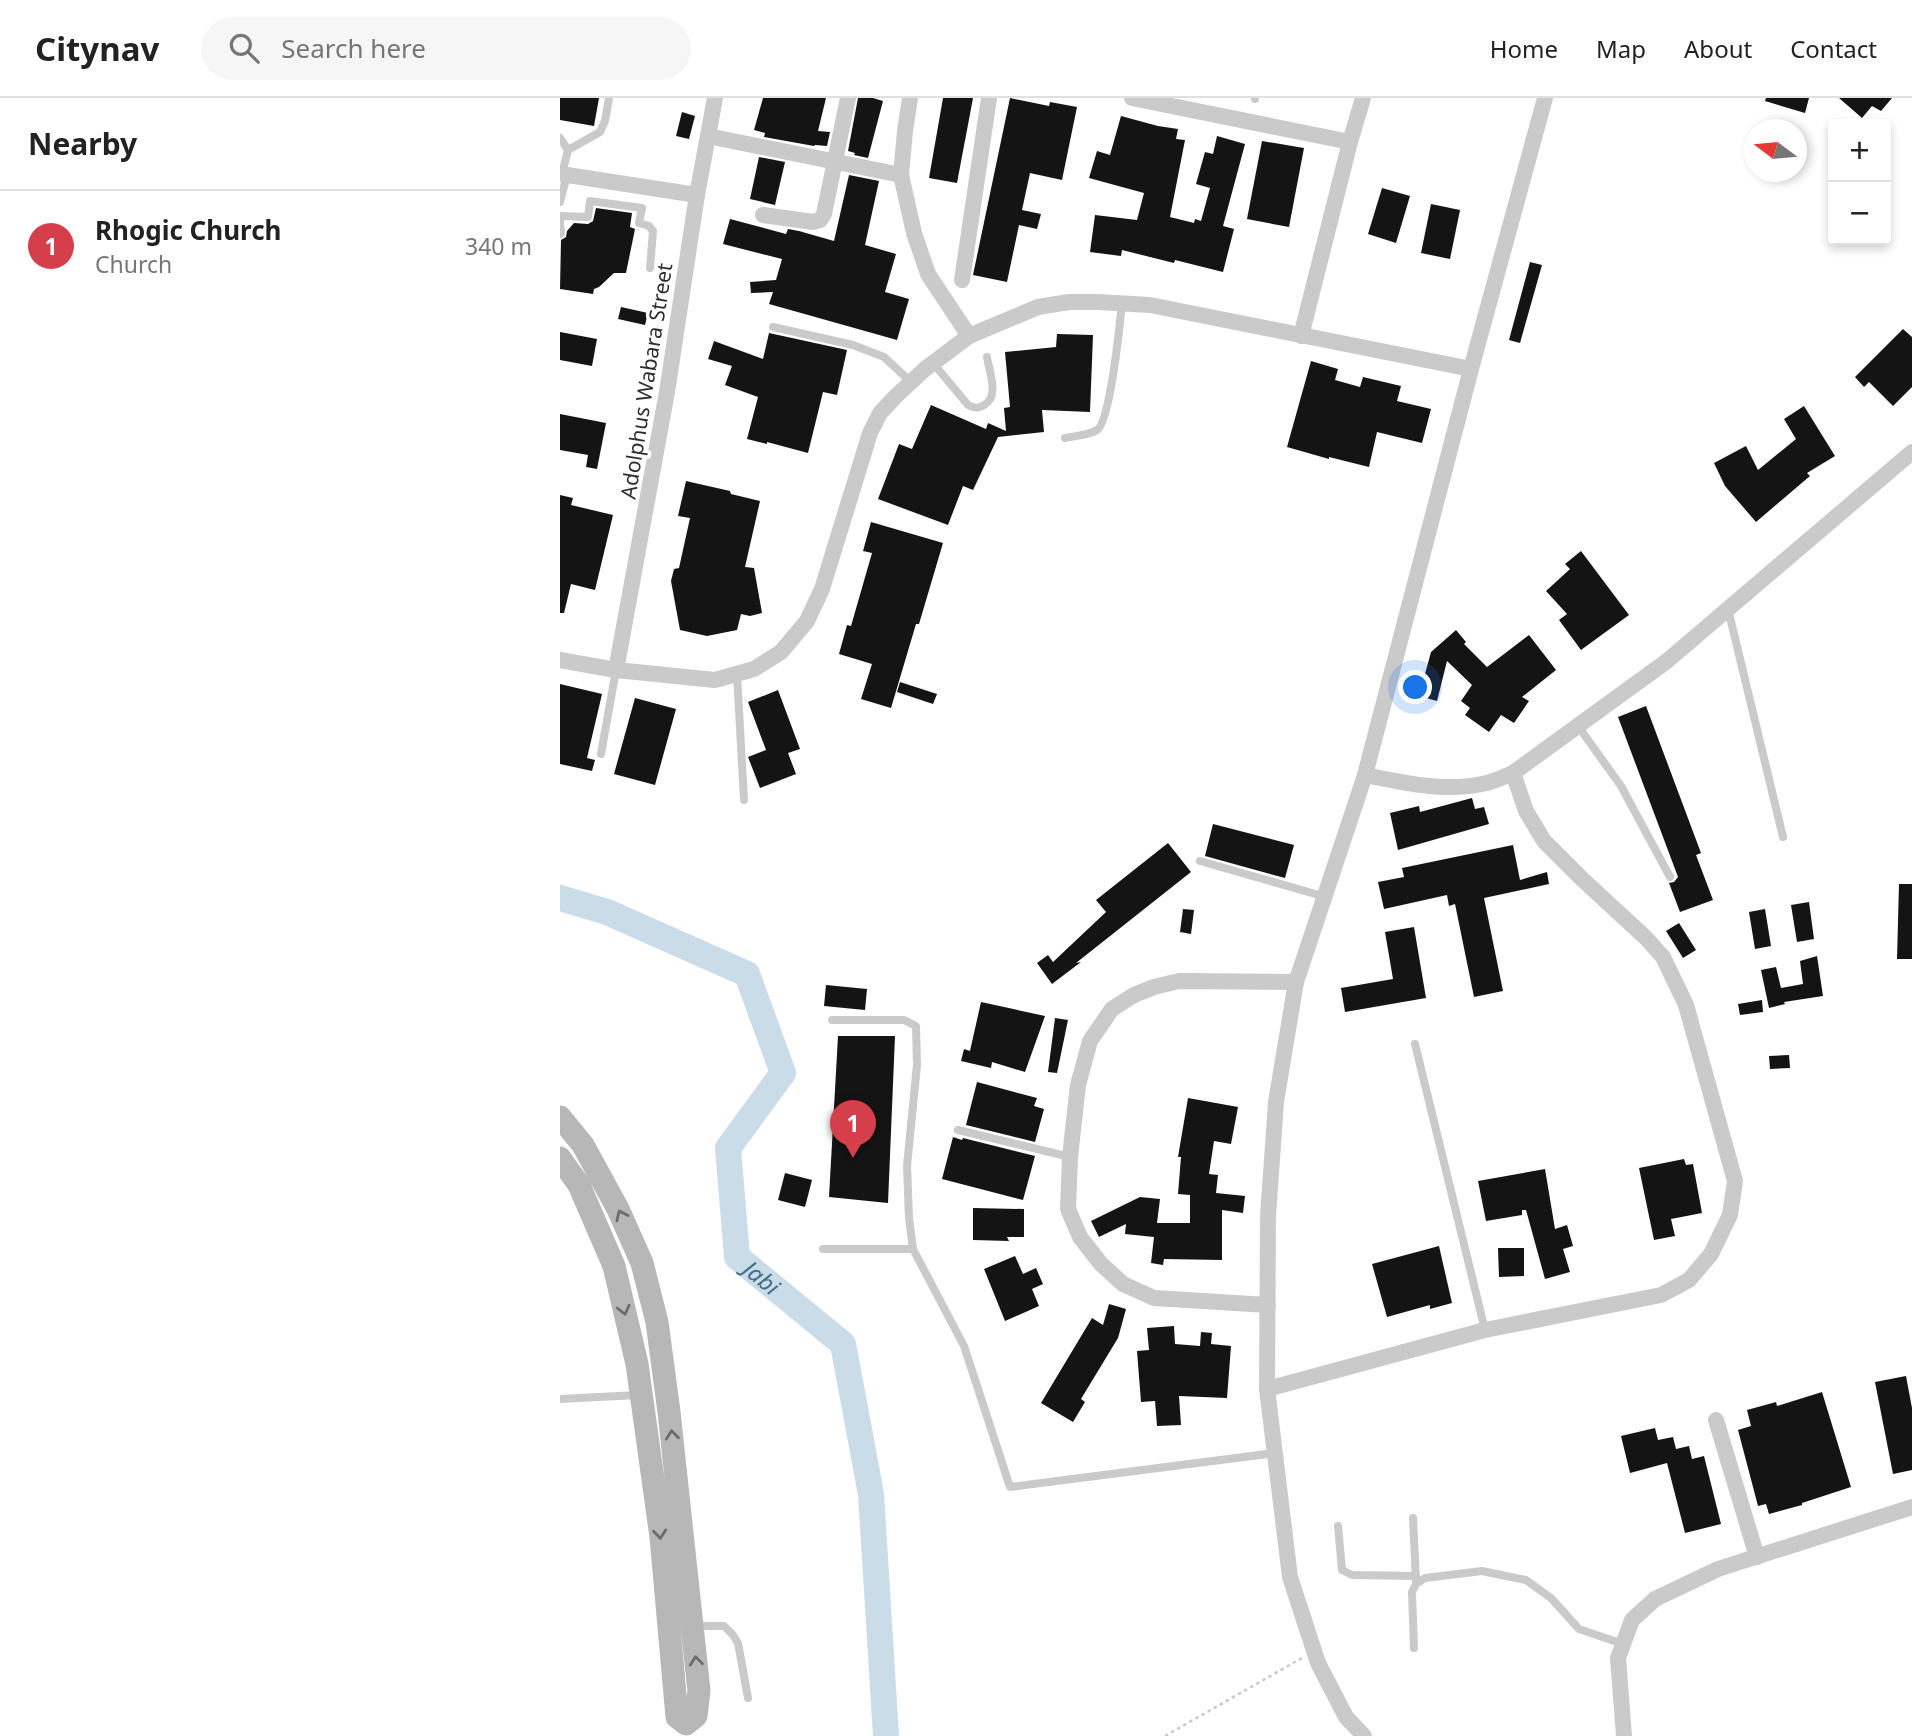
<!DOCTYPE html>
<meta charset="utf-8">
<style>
:root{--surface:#fff;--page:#f6f6f6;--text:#222;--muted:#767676;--line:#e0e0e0;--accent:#d53e4b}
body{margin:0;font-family:"Noto Sans",sans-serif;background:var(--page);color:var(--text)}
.controls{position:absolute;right:21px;top:21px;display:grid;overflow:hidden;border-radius:7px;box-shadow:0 4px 10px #0003}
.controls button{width:63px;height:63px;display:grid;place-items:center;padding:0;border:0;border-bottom:2px solid var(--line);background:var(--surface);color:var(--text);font:35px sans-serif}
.compass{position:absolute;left:1184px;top:21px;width:63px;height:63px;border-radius:50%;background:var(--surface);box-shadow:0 4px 10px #0003;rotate:286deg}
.you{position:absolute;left:856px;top:590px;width:24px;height:24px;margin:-18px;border:5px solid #fff;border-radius:50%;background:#1a73e8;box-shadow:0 0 0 10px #1a73e833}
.badge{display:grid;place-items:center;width:46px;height:46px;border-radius:50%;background:var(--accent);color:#fff;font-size:23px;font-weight:700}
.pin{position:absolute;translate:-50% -58px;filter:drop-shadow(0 2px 4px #0008)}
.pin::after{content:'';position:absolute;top:37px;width:24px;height:21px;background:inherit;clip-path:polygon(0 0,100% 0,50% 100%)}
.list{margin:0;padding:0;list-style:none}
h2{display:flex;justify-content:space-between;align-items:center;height:91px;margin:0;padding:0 28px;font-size:30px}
h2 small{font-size:23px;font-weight:400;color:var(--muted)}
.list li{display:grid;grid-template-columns:46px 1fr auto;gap:21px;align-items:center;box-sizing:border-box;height:112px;padding:0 28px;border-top:2px solid var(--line)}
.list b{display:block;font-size:26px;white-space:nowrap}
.list p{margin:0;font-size:23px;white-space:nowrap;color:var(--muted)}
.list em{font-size:23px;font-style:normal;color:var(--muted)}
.icon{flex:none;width:38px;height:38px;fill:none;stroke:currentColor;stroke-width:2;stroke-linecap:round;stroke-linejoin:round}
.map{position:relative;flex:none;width:1352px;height:1638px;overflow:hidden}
header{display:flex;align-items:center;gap:42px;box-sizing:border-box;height:98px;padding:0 35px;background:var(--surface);border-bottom:2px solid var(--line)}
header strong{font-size:33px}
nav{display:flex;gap:38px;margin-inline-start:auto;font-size:24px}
.search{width:490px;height:63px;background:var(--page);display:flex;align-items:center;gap:18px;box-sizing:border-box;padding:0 24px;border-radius:38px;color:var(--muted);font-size:26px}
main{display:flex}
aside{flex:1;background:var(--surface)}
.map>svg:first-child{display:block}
</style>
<header>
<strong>Citynav</strong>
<div class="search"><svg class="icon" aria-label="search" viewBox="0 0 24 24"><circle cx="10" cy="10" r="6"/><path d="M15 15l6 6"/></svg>Search here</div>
<nav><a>Home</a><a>Map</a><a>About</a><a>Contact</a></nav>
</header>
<main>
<aside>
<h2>Nearby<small></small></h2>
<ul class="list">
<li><span class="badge">1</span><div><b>Rhogic Church</b><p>Church</p></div><em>340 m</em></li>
</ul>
</aside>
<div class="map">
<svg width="1352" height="1638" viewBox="0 0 1352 1638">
<rect width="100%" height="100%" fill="#fff"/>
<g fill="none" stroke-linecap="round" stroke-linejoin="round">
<path stroke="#c9dce8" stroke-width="26" id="s1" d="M0 800 47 814 187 876 223 975 168 1050 177 1159 283 1246 311 1396 326 1638"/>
</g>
<g fill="#141414">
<path d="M0 0H39L34 28 0 22Z"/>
<path d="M203 0H266L258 33 270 34 267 48 255 47 254 48 204 39 205 35 194 32Z"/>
<path d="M298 0H313L323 3 308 60 294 57 295 55 288 53Z"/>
<path d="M383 0H413L397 85 369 80Z"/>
<path d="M450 0 489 8 490 4 517 9 502 82 470 75 462 112 481 116 477 131 459 127 447 184 413 177Z"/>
<path d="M1206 0H1249L1245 15 1205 3Z"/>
<path d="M1279 0H1332L1321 13 1312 8 1302 20Z"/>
<path d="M122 14 135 18 129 41 116 38Z"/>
<path d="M561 18 598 28 618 31 616 41 625 42 610 119 634 125 635 121 641 123 650 90 636 86 645 54 653 56 657 38 685 46 663 128 674 131 663 174 615 162 614 165 562 152 561 158 530 154 535 117 577 122 584 95 529 80 537 53 550 57Z"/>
<path d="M702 43 744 50 729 129 687 121Z"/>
<path d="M199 59 225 64 215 107 190 101Z"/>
<path d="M289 77 319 83 305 147 336 156 325 194 349 201 337 242 209 206 213 194 191 195 190 184 216 182 222 161 163 146 170 121 226 136 228 131 239 133 274 143Z"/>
<path d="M822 90 850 98 836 145 808 136Z"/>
<path d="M871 106 900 112 890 161 861 155Z"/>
<path d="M36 110 72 115 70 129 75 131 66 175H54L39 189 34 191 33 196 0 191 1 142 6 139 7 133 14 125 28 126 33 123Z"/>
<path d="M970 164 982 167 960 245 949 242Z"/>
<path d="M61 209 88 215 85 227 58 221Z"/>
<path d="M1343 231 1352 239V289L1333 308 1309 284 1304 289 1295 279Z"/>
<path d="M0 234 37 241 32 268 0 262Z"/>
<path d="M209 235 287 252 277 297 263 294 248 355 207 344V346L187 341 198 299 165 287 172 268 148 261 154 243 203 261Z"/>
<path d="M497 236 533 237 530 314 482 312 484 334 438 339 413 392 403 388 388 427 318 401 339 346 352 351 371 307 426 331 428 325 446 333 444 310 450 309 445 254 496 249Z"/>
<path d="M751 263 778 271 775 282 800 289 803 279 841 288 837 303 871 311 862 345 817 334 809 369 769 359V361L727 349Z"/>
<path d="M1244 308 1275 358 1247 375 1250 378 1196 424 1165 388 1154 365 1186 348 1198 372 1236 341 1224 321Z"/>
<path d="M0 316 46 325 37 371 26 369 28 357 0 352Z"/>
<path d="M126 383 170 393 171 396 200 403 185 469 194 470 202 515 190 518 181 516 177 532 147 538 120 532 111 483 114 471 119 470 130 420 118 418Z"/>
<path d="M0 397 13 400 11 407 53 417 35 492 11 486 4 515H0Z"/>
<path d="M311 424 383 445 359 526H356L331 610 301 601 312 566 279 556 287 527 291 528 312 455 303 453Z"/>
<path d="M1021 453 1069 517 1021 552 999 522 1007 516 986 493 1010 471 1005 466Z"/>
<path d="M896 532 906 544 904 546 927 569 969 537 996 572 962 599 969 603 954 625 941 617 929 634 905 617 910 610 901 603 912 587 887 563 877 603 859 598 871 554Z"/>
<path d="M340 584 377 596 373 606 337 594Z"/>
<path d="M0 586 42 596 27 660 35 662 32 673 0 666Z"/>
<path d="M218 592 240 651 228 655 236 676 200 690 188 659 206 652 188 604Z"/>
<path d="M75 600 116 611 95 687 54 676Z"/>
<path d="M1086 608 1141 755 1136 757 1153 802 1120 814 1109 785 1114 784 1118 779 1058 619Z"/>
<path d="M912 700 915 711 924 709 929 726 838 752 830 715 859 708 860 714Z"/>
<path d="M653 726 734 747 725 780 645 758Z"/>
<path d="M608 745 631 774 516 865 521 864 492 886 477 865 488 857 493 864 546 814 536 802Z"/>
<path d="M953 747 960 782 987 774 989 786 924 800 943 893 914 899 895 806 889 808 887 797 824 811 818 784 844 779 842 770Z"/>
<path d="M1339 786H1352V861H1337Z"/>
<path d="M1249 804 1254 841 1237 844 1231 807Z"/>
<path d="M623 811 634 812 631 836 620 834Z"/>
<path d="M1205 811 1211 848 1195 851 1189 814Z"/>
<path d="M1119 825 1136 852 1123 860 1106 833Z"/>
<path d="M854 829 866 900 785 914 781 890 833 881 825 834Z"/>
<path d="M1257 858 1263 898 1224 904 1225 906 1209 910 1201 872 1216 869 1221 890 1243 886 1240 863Z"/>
<path d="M266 887 307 891 305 912 264 908Z"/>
<path d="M1202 902 1203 914 1180 917 1178 906Z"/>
<path d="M421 904 485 918 465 974 432 964 431 970 401 963 404 951 410 953Z"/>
<path d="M495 920 508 922 497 975 488 974Z"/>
<path d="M278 938H335L328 1105 269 1099Z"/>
<path d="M1229 957 1230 970 1210 971 1209 958Z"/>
<path d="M417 984 477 1000 474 1008 484 1011 475 1044 406 1027Z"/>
<path d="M628 1000 678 1009 671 1046 654 1043 649 1076 658 1077 656 1095 685 1098 683 1115 662 1112V1162L604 1161 603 1167 591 1165 594 1139 565 1136 566 1126 539 1139 531 1123 580 1099 600 1101 597 1125H630V1097L618 1096 621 1059H618Z"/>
<path d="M393 1039 402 1042 403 1040 475 1058 463 1102 382 1081Z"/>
<path d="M1124 1061 1126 1067 1133 1066 1142 1115 1111 1121 1115 1138 1094 1142 1079 1070Z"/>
<path d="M985 1071 995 1131 1007 1127 1013 1148 1003 1151 1010 1174 985 1181 966 1112H962V1117L926 1123 918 1083Z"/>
<path d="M225 1075 252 1082 245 1109 218 1102Z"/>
<path d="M413 1110 464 1111V1139H447L449 1143 413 1142Z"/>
<path d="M879 1148 892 1205 870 1211V1207L827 1219 812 1166Z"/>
<path d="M938 1150H964V1178L939 1179Z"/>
<path d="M455 1158 463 1176 476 1170 483 1186 472 1191 479 1208 445 1223 424 1171Z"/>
<path d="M549 1206 566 1211 558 1240 521 1301 525 1304 513 1324 481 1305 532 1220 543 1227Z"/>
<path d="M614 1228 615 1246 640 1248 641 1234 652 1235 651 1246 671 1248 667 1300 619 1298 621 1327 597 1328 595 1303 581 1304 577 1253 589 1252 587 1230Z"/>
<path d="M1346 1278 1352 1310V1372L1333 1376 1315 1284Z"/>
<path d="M1262 1294 1291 1389 1242 1405V1407L1209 1416 1206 1406 1198 1408 1178 1332 1191 1328 1187 1312 1216 1304 1217 1308Z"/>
<path d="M1095 1330 1098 1342 1113 1339 1116 1351 1129 1348 1132 1361 1144 1358 1161 1426 1125 1435 1107 1365 1070 1375 1061 1338Z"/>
</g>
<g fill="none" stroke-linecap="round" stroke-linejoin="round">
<path stroke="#cacaca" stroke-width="2.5" stroke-dasharray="3.5 3.5" stroke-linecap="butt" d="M605 1638 742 1560"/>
<g stroke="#cacaca" stroke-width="8">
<path d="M695 1V0"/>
<path d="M0 40 8 52 2 76"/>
<path d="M8 52 40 34 45 23 49 0"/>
<path d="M0 104 7 77"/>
<path d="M0 118 28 119 30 103 82 110 79 125 89 128 93 133 90 170"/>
<path d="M0 124 1 135 0 136"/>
<path d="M213 229 293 247 324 259 351 284"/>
<path d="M373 265 408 307C414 310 418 311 424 307 440 299 429 273 427 259"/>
<path d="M505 340C515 338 529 337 537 332 550 324 560 225 562 205"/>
<path d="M1168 511 1223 739"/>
<path d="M177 576 184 702"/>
<path d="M1018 628 1061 688 1110 779"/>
<path d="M41 656 56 572"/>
<path d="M640 763 766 799"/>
<path d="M272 922H344L356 928 357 967 347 1068 349 1120 353 1151 404 1248 450 1389 715 1355"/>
<path d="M855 946 925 1232"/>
<path d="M398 1032 510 1059"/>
<path d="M263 1151H353"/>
<path d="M0 1301 78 1297"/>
<path d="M853 1420 856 1483"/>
<path d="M778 1428 782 1472 792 1477 856 1478"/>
<path d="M135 1528H164L173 1537 178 1545 188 1600"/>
<path d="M854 1550 852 1494 856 1486 865 1480 922 1473 966 1482 991 1500 1019 1531 1063 1546"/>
</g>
<g stroke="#cacaca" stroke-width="16">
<path d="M350 0 345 33 341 77 354 135 368 176 409 238"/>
<path d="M572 0 790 44"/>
<path d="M148 38 341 77"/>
<path d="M0 76 137 97"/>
<path d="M203 117 253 124 260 122 264 116 288 0"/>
<path d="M402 182 429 0"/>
<path d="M741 238 790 44 803 0"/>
<path d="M0 562 56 572 155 582 194 571 221 554 247 523 262 491 310 335 320 315 336 298 365 271 409 238 478 209 509 204H538L590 207 911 271"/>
<path d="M56 572 107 294 137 97 155 0"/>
<path d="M805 677C845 685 882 694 922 686 933 684 943 679 953 675L1107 563 1352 354"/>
<path d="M708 1207 594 1200 563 1186 541 1166 520 1139 508 1111 510 1059 518 987 530 943 552 911 574 897 594 889 619 883 736 884"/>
<path d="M707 1291 925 1232 1101 1197 1129 1182 1151 1156 1170 1117 1175 1083 1126 907 1103 859 1085 839 1019 778 984 743 966 713 953 675"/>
<path d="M1156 1322 1197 1459"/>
<path d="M804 1638 786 1619 758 1565 730 1479 707 1291 708 1118 716 1004 736 884 805 677 911 271 985 0"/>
<path d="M1064 1638 1058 1560 1072 1522 1095 1501 1158 1471 1352 1409"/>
</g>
<path stroke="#b7b7b7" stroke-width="23" d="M0 1019 23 1047 58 1111 82 1165 97 1224 109 1314 139 1593 136 1618 126 1626 117 1619 101 1439 77 1266 54 1168 19 1087 0 1060"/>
</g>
<defs><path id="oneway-chevron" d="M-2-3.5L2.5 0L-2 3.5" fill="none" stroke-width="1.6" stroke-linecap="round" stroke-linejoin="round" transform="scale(1.75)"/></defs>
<g stroke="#6b6b6b">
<use href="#oneway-chevron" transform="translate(61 1117) rotate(-115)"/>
<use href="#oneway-chevron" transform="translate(64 1212) rotate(77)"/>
<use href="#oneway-chevron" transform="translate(112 1337) rotate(-96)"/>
<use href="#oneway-chevron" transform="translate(100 1436) rotate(84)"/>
<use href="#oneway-chevron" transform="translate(136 1563) rotate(-96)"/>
</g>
<g text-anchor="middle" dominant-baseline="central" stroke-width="7" stroke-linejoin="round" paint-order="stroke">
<g font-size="21" fill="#2d2d2d" stroke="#fff">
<text transform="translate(86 283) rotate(-81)">Adolphus Wabara Street</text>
</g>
<g font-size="23" font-style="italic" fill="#426d87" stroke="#fff">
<text stroke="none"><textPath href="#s1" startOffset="542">Jabi</textPath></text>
</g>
</g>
</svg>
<div class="controls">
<button>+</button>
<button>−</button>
</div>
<svg class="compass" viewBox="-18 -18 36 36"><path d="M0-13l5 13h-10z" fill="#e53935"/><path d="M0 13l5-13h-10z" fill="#767676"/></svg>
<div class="you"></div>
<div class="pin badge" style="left:293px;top:1060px">1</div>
</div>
</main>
